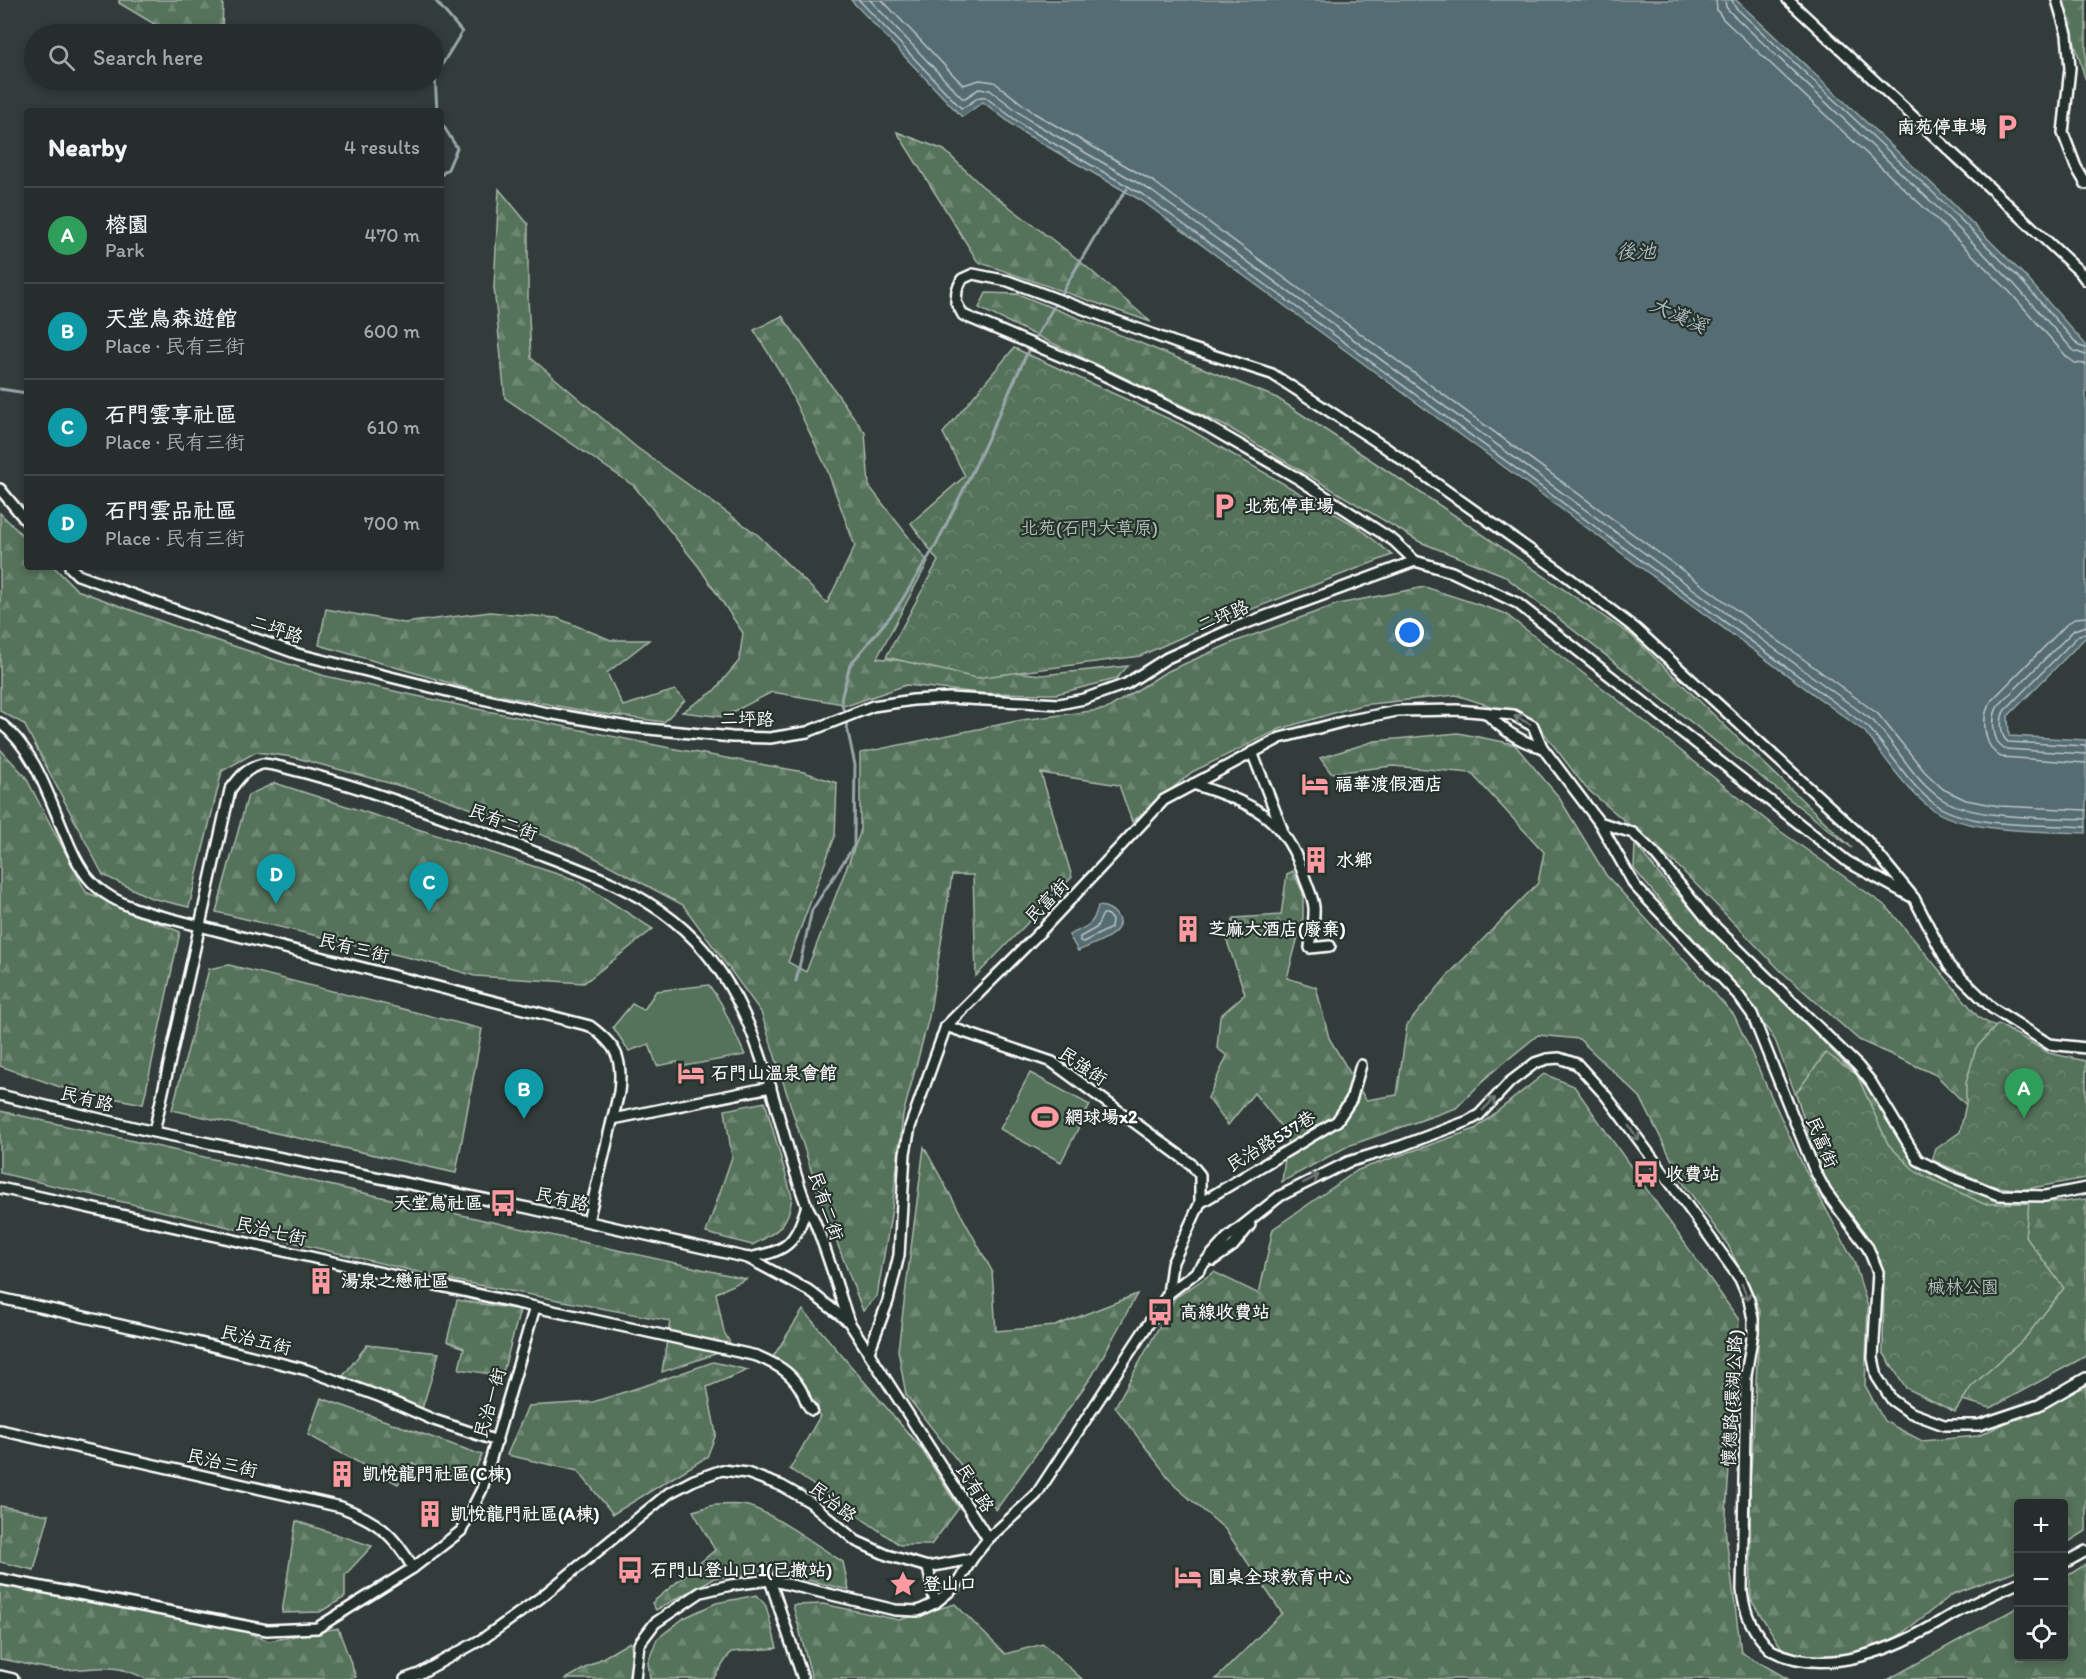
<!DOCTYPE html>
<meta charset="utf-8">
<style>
:root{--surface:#262d2c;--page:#323938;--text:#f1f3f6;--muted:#a4a8a9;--line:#424948;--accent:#d6ab8b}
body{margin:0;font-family:Itim,"LXGW WenKai TC",sans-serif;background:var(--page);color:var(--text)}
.controls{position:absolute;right:18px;bottom:18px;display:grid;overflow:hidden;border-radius:6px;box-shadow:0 3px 9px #0003}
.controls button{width:54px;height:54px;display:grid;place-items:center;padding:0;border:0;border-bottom:2px solid var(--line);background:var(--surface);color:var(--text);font:30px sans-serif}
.you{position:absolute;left:1410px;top:633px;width:21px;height:21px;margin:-15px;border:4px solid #fff;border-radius:50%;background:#1a73e8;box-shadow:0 0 0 9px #1a73e833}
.badge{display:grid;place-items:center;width:39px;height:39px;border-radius:50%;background:var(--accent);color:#fff;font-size:20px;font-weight:700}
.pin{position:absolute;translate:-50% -50px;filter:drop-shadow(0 2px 3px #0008)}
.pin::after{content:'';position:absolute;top:32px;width:21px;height:18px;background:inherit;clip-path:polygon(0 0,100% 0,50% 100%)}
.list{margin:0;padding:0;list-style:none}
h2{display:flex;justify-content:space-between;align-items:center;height:78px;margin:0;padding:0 24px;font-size:26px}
h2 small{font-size:20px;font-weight:400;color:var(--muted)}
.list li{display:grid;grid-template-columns:39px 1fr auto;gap:18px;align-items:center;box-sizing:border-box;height:96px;padding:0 24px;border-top:2px solid var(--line)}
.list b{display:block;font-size:22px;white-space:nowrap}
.list p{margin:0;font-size:20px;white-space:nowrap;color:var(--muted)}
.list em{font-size:20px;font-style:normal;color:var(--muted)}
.icon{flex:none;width:33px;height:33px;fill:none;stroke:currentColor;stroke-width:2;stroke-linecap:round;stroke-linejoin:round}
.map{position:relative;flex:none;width:2086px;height:1679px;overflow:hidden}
.search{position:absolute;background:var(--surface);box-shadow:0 3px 9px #0003;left:24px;top:24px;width:420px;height:66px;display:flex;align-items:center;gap:15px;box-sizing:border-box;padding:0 21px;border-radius:33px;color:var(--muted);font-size:22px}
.panel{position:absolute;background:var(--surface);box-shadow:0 3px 9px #0003;left:24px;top:108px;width:420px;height:462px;border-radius:6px}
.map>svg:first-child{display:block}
</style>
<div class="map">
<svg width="2086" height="1679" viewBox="0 0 2086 1679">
<defs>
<pattern id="forest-firs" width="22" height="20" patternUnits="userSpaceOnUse" patternTransform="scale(1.5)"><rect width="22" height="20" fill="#55725a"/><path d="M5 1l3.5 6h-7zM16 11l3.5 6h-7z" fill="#6e8773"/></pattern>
<pattern id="park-crowns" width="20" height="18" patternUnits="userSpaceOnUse" patternTransform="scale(1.5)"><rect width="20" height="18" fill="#55725a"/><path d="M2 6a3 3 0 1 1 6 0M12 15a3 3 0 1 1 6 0" fill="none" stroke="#6e8773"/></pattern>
</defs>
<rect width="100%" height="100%" fill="#323c3a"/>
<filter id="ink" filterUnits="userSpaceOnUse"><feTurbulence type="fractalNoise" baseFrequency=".0167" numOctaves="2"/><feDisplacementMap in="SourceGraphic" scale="12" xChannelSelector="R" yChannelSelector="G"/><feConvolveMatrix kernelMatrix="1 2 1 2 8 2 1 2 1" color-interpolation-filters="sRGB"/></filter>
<g filter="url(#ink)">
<g fill="#55725a" stroke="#aab8ac" stroke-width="1.5">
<path d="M709 985 721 1003 745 1055 679 1067 678 1062 657 1066 649 1044 629 1051 613 1027 632 1004 644 1010 656 991Z"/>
<path d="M1030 1073 1090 1105 1061 1162 1000 1129Z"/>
</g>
<g fill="url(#forest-firs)" stroke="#aab8ac" stroke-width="1.5">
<path d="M119 0H223L222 34H171L119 3Z"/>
<path d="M2062 0H2086V80L2084 75Z"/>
<path d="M897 132 944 150 982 186 1075 257 1151 322 978 262Z"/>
<path d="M499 189 528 224V298L531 358 636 447 758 535 827 603 855 546 826 467 782 375 754 330 782 316 865 433 869 486 928 562 877 658 1042 675 1128 666 1116 679 1056 694 980 693 906 685 849 705 772 692 723 717 682 712 713 692 739 661 743 633 699 567 634 486 505 398 494 287Z"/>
<path d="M986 293 1018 294 1277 398 1445 509 1631 635 1852 848 1503 575 1420 542 1231 429 979 308Z"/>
<path d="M0 513 27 540V567H54L77 590 185 630 325 676 472 708 670 748 804 772 837 783 835 836 788 962 806 972 860 833V753L1022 720 1107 709 1166 672 1234 642 1338 604 1425 587 1504 613 1613 696 1780 831 1887 907 1979 1018 2073 1070 1969 1108 1936 1075 1859 1040 1781 971 1677 865 1586 788 1534 720 1456 695 1361 705 1280 729 1192 772 1132 822 1119 785 1041 773 1072 877 976 976 973 875H952L929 1017 903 1115 892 1209 877 1296 863 1311 819 1195 761 1012 683 905 577 848 437 796 293 757 256 752 222 771 189 907 151 898 103 875 24 724 0 711Z"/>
<path d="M326 609 404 623 490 612 557 618 611 640H649L607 673 623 706 675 690 685 700 664 722 596 713 477 691 319 645Z"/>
<path d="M1458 733 1514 744 1558 796 1606 875 1734 1015 1805 1170 1854 1261 1868 1307 1865 1385 1884 1421 1922 1441 1978 1436 2086 1386V1531L2064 1545V1504H2018V1570L1953 1594 1888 1644 1837 1661H1790L1751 1600 1750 1487 1760 1311 1728 1245 1685 1186 1640 1097 1579 1039 1538 1035 1490 1074 1456 1108 1348 1146 1282 1182 1288 1135 1254 1093 1228 1125 1208 1098 1227 1056 1217 1048 1220 1016 1245 994 1227 941 1234 918 1281 915 1287 874 1293 871 1303 893V918L1287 978 1316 987 1329 1038 1366 1100 1397 1095 1407 1025 1450 973 1538 883 1544 852 1471 773 1393 766 1331 773 1320 758 1375 741Z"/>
<path d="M0 749 25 776 86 892 180 932 143 1104 63 1088 0 1066Z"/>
<path d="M275 783 576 880 653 929 584 983 475 976 427 962 216 912 248 795Z"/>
<path d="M1635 844 1668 885 1867 1086 1913 1149 1993 1200 2062 1202 2086 1199V1356L1991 1408 1923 1389 1890 1366V1323L1940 1321 1813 1141 1775 1040 1736 985 1690 936 1634 869Z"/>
<path d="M229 965 482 1029 456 1173 172 1110 209 969Z"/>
<path d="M1544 1074 1574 1086 1739 1320 1725 1528 1741 1652 1788 1679H1216L1282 1613 1225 1529 1175 1486 1115 1407 1175 1298 1214 1272 1259 1294 1273 1229 1358 1170 1475 1129Z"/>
<path d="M765 1102 792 1197C789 1226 776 1233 752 1245L706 1233 732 1157 725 1110Z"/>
<path d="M0 1111 746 1279 716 1293 724 1332 733 1348 662 1372 670 1321 452 1280 0 1173Z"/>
<path d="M924 1147 992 1271 996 1331 1055 1326 1137 1294 1092 1376 996 1510 906 1395 898 1350Z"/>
<path d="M457 1300 520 1310 502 1376 459 1369 464 1348 447 1341Z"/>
<path d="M803 1310 920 1447 959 1508 931 1545H900L790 1469 820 1416 771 1360Z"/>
<path d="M367 1345 439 1353 422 1409 343 1376Z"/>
<path d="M713 1362 748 1370 707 1387 716 1434 707 1457 613 1514 578 1471 507 1455 528 1406 593 1402 650 1384Z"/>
<path d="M321 1398 482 1455 469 1482 413 1464 398 1484 308 1435Z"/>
<path d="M714 1505C723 1505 734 1504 743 1505 768 1509 819 1547 843 1562L849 1590 774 1572 714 1578 656 1610 652 1603 715 1550 693 1511Z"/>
<path d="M0 1506 49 1515 34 1570 0 1562Z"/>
<path d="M296 1521 372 1546 345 1575V1597L320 1612 282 1613Z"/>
<path d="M2086 1564V1679H1889L2018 1607V1656H2064V1578Z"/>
<path d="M0 1583 120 1608 237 1629 269 1641 338 1628 356 1677 347 1679H146C113 1662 99 1669 65 1670 44 1670 21 1662 0 1659Z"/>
<path d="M757 1595 766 1606 777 1648 731 1652 713 1679H650L648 1662 657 1639 684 1618 716 1603Z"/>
<path d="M823 1604 899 1620 955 1604 1005 1654 1043 1644 1082 1679H812L793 1605Z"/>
<path d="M630 1642 632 1650 634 1679H566Z"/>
</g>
<g fill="url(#park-crowns)" stroke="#aab8ac" stroke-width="1.5">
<path d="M1014 348 1182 425 1358 527 1392 555 1198 630 1140 656 976 678 886 657 938 561 911 523 965 476 943 433Z"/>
<path d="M1998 1024 2049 1053 2086 1061V1178L2021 1190 1992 1186 1932 1160 1936 1149 1960 1132 1966 1104V1083L1976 1048Z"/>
<path d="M1826 1053 1857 1075 1888 1144 1916 1172 1984 1204 2029 1203 2025 1236 2064 1288 2025 1338 1971 1387 1955 1412 1906 1388 1883 1352 1884 1271 1821 1177 1796 1093Z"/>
</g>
<g fill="#556c73" stroke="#99a7ab" stroke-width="1.5">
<path d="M851 0H1736L1948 199 2024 275 2086 345V637L2008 716 2009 736 2086 740V833C2043 831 1961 834 1928 806 1903 786 1885 757 1865 732L1142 201 1022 132 983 102 962 117Z"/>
<path d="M1098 906C1106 906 1114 910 1118 918 1126 935 1090 945 1078 951L1069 935C1087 926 1093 927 1098 906Z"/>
</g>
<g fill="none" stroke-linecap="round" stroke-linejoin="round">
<g stroke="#bbc4c7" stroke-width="1.5">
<path d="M859 0 961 108C970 107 975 95 985 97L1025 127 1145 196 1868 727C1890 751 1906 781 1932 802 1965 829 2043 824 2086 827"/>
<path d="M870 0 962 98H965L979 89 990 90 1029 120 1150 190 1873 721C1896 744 1910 775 1936 795 1968 821 2046 817 2086 819"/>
<path d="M882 0 963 85 980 80 994 82 1034 113 1154 182 1878 714 1925 772 1943 789 1966 800 1999 806 2086 810"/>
<path d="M1716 0 1717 10 1723 19 1932 215 2008 290 2067 357 2075 363 2086 364"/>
<path d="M1725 0 1726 7 1730 12 1939 209 2014 284 2074 351 2086 355"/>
<path d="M1732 0 1735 7 1944 203 2020 279 2079 346 2086 348"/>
<path d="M2086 617 2076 618 2067 624 1992 700C1980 716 1983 747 2001 757L2086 763"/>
<path d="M2086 626 2074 630 1998 706C1991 718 1992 741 2004 749L2086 754"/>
<path d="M2086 633 2079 635 2004 711C2000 719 2000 737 2008 742L2086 746"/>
<path d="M1103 914H1107L1112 920 1111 928 1083 942 1080 941V937L1096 928Z"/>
</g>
<g stroke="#99a7ab" stroke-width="3">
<path d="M435 0 462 32 435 76 437 111"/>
<path d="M441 122 457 148 448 169 441 175"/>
<path d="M0 389 27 393"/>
<path d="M796 981 812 910 854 846 855 765 841 699 850 665 897 608 936 545 977 462 1029 349 1098 231 1127 189"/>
</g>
<defs>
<g id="minor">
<path d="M1788 0 2080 272 2086 280"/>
<path d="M2057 0 2067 34 2070 68 2063 133 2076 167 2086 184"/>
<path d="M0 489 27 522"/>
<path d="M70 567 78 575 298 654 463 695 548 713 628 727 732 737 770 738 807 732 873 706 913 700 949 698 1059 704 1084 699 1126 684 1167 658 1236 627 1415 561"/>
<path d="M1487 714C1502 729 1521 743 1542 747"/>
<path d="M0 723C35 749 49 798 66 837 73 854 82 874 97 887 124 911 165 916 199 926L590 1026C617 1046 623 1058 619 1092L588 1221"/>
<path d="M1252 752 1282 829"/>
<path d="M1193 784C1250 803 1284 814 1304 876 1307 885 1313 897 1314 907 1315 920 1311 935 1310 948L1330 946"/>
<path d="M1599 822 1633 833 1654 853 1708 920 1858 1066 1871 1082 1918 1160 1947 1175 1999 1195 2045 1196 2086 1188"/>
<path d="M1914 898 1848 862 1517 603 1452 572 1415 561 1394 541 1297 478 1198 421 1091 369 963 315 956 302 957 290 962 279 973 274 1008 281 1187 347 1272 374 1383 446 1564 574 1636 629 1867 841 1914 898 1949 966 1992 1008 2049 1044 2086 1048"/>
<path d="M946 1026 1052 1062 1191 1164 1200 1175V1203L1172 1264 1168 1294"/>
<path d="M0 1095 154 1132 528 1208 748 1258 808 1290 849 1322 988 1539"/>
<path d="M613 1119 771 1087"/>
<path d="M154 1132 230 790C239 778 246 768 262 764 271 762 356 787 370 792 425 810 479 830 532 851 582 870 632 887 674 921 762 992 769 1105 806 1204 809 1211 814 1218 816 1225 829 1257 838 1290 849 1322"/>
<path d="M0 1188 535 1307"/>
<path d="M1200 1203 1337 1121 1351 1100 1361 1065"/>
<path d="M748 1258C787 1251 796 1244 807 1205"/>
<path d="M1213 1260 1233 1246 1250 1225"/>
<path d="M1196 1272 1227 1238 1280 1196 1348 1162 1401 1146 1468 1121 1479 1115 1510 1082 1535 1063 1547 1059 1559 1058 1577 1064 1606 1096 1662 1171 1740 1279 1749 1300 1753 1319V1332L1746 1375 1742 1590C1744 1614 1753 1633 1771 1650 1827 1679 1898 1648 1948 1617 1970 1604 1995 1593 2018 1583"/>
<path d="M0 1298 196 1342 307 1370 381 1397 434 1420 497 1441"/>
<path d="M869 1352 888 1301 899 1255 905 1153 910 1127 946 1026 1042 930 1164 800 1280 738 1346 721 1397 711 1457 710 1513 715 1533 726 1542 747 1599 822 1635 886 1738 995 1752 1014 1814 1169 1826 1192 1868 1248 1878 1272 1873 1358 1877 1377 1892 1400 1909 1412 1944 1425H1979L2039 1405 2086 1378"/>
<path d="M0 1430 341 1507C377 1521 394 1534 413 1568"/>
<path d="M2064 1563 2086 1551"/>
<path d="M928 1567 935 1603"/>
<path d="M0 1579 267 1630 317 1628 413 1568 461 1531 482 1489 535 1307 757 1356C775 1364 789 1370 800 1388 805 1396 805 1404 812 1410"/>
<path d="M770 1580 803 1679"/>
<path d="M0 1676 13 1679"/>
<path d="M405 1679 419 1674 484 1638 540 1598 669 1493 694 1480 722 1470 747 1473 782 1486 810 1502 856 1541 887 1555 928 1567 972 1559 988 1539 1036 1495 1168 1294 1199 1270"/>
<path d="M635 1679 639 1644 655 1623 701 1592 731 1585 770 1580 895 1610 918 1611 935 1603 956 1586 972 1559"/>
</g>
</defs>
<use href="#minor" stroke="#fff" stroke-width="14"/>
<use href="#minor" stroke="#26332d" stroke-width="9"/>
</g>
<defs><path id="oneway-shaft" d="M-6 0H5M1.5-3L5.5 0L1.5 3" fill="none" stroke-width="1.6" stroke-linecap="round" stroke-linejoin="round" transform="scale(1.5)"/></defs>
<g stroke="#727a76">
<use href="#oneway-shaft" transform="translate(1522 720) rotate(-153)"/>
<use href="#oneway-shaft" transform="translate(1489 1104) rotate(-45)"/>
<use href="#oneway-shaft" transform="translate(1634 1133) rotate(53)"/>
<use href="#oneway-shaft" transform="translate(1311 1179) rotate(-27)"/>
<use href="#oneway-shaft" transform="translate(1745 1292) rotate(68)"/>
</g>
</g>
<defs>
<symbol id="parking-bare" viewBox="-9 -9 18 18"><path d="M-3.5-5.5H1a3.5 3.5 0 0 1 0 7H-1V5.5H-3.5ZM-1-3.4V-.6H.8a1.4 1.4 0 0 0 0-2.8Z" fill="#ff9aa2" stroke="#26332d" stroke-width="2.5" paint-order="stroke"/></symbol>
<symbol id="hotel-bare" viewBox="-9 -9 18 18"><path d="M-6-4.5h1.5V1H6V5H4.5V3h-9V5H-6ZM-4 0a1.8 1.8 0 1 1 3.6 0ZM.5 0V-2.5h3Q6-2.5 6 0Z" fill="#ff9aa2" stroke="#26332d" stroke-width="2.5" paint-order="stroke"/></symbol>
<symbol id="building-bare" viewBox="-9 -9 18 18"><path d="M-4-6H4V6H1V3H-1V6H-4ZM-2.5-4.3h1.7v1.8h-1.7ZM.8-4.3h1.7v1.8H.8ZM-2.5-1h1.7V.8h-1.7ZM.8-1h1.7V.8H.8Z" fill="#ff9aa2" stroke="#26332d" stroke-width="2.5" paint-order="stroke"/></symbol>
<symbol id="stadium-bare" viewBox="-9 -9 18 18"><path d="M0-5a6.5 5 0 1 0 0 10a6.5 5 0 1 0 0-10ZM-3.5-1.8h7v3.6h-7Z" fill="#ff9aa2" stroke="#26332d" stroke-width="2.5" paint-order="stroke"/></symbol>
<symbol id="bus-bare" viewBox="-9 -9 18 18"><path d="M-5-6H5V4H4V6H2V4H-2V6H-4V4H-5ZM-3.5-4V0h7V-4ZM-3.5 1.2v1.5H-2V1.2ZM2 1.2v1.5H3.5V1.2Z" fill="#ff9aa2" stroke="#26332d" stroke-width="2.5" paint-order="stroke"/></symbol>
<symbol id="sight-bare" viewBox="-9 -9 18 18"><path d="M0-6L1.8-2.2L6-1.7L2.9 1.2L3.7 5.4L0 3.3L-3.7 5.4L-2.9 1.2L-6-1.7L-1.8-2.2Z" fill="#ff9aa2" stroke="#26332d" stroke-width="2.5" paint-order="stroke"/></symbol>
</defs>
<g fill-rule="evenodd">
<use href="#parking-bare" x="1988" y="108" width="38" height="38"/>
<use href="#parking-bare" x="1205" y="487" width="38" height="38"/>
<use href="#hotel-bare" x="1296" y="765" width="38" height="38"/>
<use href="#building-bare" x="1297" y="841" width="38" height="38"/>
<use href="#building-bare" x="1169" y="910" width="38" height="38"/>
<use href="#hotel-bare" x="672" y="1054" width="38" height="38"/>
<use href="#stadium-bare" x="1026" y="1098" width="38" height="38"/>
<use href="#bus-bare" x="1627" y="1155" width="38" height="38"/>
<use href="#bus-bare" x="484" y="1184" width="38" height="38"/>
<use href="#building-bare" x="302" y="1262" width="38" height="38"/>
<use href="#bus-bare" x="1141" y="1293" width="38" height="38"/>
<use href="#building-bare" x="323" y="1455" width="38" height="38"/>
<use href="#building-bare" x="411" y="1495" width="38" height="38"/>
<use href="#bus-bare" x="611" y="1551" width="38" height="38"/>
<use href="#hotel-bare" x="1169" y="1558" width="38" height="38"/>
<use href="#sight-bare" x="884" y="1565" width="38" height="38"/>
</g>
<g text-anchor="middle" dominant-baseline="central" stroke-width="4.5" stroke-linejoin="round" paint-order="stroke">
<g font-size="18" font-weight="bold" fill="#fff" stroke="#26332d" text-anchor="start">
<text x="1987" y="127" text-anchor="end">南苑停車場</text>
<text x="1244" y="506">北苑停車場</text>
<text x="1335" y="784">福華渡假酒店</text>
<text x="1336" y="860">水鄉</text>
<text x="1208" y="929">芝麻大酒店(廢棄)</text>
<text x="711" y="1073">石門山溫泉會館</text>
<text x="1065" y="1117">網球場x2</text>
<text x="1666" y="1174">收費站</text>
<text x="483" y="1203" text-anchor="end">天堂鳥社區</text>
<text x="341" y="1281">湯泉之戀社區</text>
<text x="1180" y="1312">高線收費站</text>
<text x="362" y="1474">凱悅龍門社區(C棟)</text>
<text x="450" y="1514">凱悅龍門社區(A棟)</text>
<text x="650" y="1570">石門山登山口1(已撤站)</text>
<text x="1208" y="1577">圓桌全球教育中心</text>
<text x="923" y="1584">登山口</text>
</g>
<g font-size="18" fill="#b2c0b5" stroke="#26332d">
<text x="1089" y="528">北苑(石門大草原)</text>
<text x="1963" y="1287">槭林公園</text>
</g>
<g font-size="18" fill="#fff" stroke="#26332d">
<text transform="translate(1223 616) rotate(-23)">二坪路</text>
<text transform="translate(277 629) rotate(19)">二坪路</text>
<text transform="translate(747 719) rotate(1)">二坪路</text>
<text transform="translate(503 822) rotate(21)">民有二街</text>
<text transform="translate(1047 901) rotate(-46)">民富街</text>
<text transform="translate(354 948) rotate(14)">民有三街</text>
<text transform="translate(1083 1066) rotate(34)">民強街</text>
<text transform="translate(87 1099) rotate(14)">民有路</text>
<text transform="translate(1271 1141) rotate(-31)">民治路537巷</text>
<text transform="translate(1822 1142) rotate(67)">民富街</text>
<text transform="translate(562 1199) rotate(12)">民有路</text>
<text transform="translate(826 1206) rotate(71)">民有二街</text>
<text transform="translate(271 1231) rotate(13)">民治七街</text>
<text transform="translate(256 1340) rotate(14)">民治五街</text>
<text transform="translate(1732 1398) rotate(-87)">懷德路(環湖公路)</text>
<text transform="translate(490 1403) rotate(-74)">民治一街</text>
<text transform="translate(222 1463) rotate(13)">民治三街</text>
<text transform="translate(975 1488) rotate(58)">民有路</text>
<text transform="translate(833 1502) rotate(38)">民治路</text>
</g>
<g font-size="20" font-style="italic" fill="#b2bdc0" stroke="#26332d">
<text x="1636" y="251">後池</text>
<text transform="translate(1679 315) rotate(24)">大漢溪</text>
</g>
</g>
</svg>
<div class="controls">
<button>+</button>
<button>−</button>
<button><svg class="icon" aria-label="locate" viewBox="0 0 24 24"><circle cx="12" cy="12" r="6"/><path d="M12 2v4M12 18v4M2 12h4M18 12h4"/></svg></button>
</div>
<div class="you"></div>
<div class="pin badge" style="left:2024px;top:1118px;background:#2e9e5b">A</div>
<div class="pin badge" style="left:524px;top:1119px;background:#0f9aa8">B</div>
<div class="pin badge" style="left:429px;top:912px;background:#0f9aa8">C</div>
<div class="pin badge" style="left:276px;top:904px;background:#0f9aa8">D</div>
<div class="search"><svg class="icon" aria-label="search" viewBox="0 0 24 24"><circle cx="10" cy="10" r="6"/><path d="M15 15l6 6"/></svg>Search here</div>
<section class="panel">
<h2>Nearby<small>4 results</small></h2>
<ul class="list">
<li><span class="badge" style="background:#2e9e5b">A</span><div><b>榕園</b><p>Park</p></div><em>470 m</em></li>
<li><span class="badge" style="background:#0f9aa8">B</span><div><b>天堂鳥森遊館</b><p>Place · 民有三街</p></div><em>600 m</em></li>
<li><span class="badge" style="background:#0f9aa8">C</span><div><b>石門雲享社區</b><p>Place · 民有三街</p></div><em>610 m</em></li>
<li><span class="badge" style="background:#0f9aa8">D</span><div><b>石門雲品社區</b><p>Place · 民有三街</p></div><em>700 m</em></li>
</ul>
</section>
</div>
